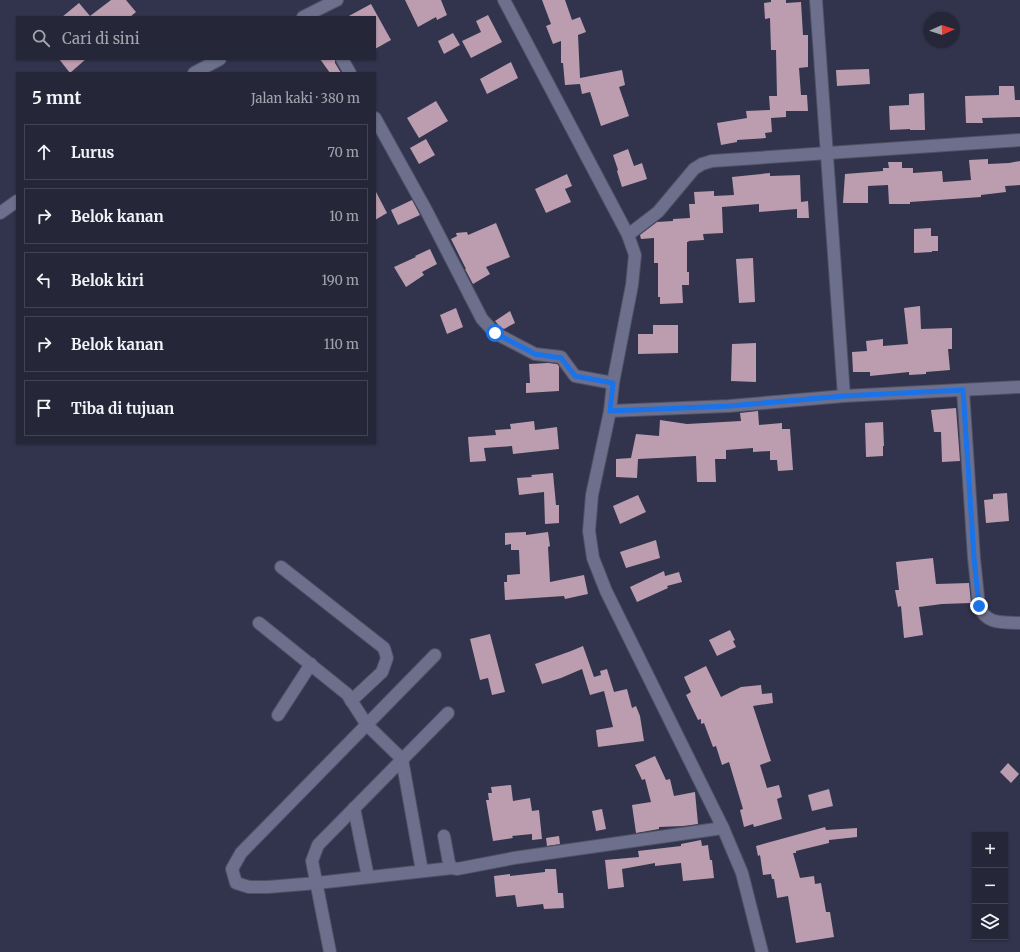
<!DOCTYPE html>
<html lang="id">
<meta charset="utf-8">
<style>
:root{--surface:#252739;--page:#2d2f41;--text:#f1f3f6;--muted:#a3a5ae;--line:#424453}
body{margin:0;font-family:Merriweather,serif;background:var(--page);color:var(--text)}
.controls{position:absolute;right:12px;bottom:12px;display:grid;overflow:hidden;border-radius:0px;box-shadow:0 1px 3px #0004}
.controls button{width:36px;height:36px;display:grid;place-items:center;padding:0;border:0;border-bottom:1px solid var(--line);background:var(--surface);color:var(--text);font:20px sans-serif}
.compass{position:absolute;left:924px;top:12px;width:36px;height:36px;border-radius:50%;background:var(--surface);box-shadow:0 1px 3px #0004;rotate:87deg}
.stop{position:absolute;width:12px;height:12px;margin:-9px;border:3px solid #1a73e8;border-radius:50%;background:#fff}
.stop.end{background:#1a73e8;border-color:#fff;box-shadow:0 1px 4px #0008}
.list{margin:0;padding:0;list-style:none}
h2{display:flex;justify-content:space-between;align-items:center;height:52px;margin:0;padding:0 16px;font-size:17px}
h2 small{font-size:13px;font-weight:400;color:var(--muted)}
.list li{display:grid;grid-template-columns:26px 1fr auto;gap:12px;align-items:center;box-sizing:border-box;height:56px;margin:0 8px 8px;padding:0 8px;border:1px solid var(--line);border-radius:0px}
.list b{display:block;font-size:15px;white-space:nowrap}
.list em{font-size:13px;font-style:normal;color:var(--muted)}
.icon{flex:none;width:22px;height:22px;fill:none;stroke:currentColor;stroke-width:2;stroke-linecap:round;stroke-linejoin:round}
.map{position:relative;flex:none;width:1020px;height:952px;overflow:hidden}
.search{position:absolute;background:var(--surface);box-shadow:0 1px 3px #0004;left:16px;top:16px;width:360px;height:44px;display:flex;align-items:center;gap:10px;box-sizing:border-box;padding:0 14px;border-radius:0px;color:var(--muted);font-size:15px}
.panel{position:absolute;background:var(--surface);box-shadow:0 1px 3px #0004;left:16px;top:72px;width:360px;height:372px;border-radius:0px}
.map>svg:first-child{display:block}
</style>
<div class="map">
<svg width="1020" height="952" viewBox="0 0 1020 952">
<rect width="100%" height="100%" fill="#31344c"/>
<g fill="#bc9daf">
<path d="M111 0H126L136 12 130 17H62L79 3 90 16Z"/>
<path d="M405 0H441L447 15 437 20 436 17 418 27Z"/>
<path d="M542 0H565L572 20 580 17 586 32 578 35 580 78 622 70 625 85 619 87 629 116 601 126 590 92 582 94 580 84 565 85 563 63H561V41L553 44 546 26 551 24Z"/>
<path d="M771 0H786V3L801 2 803 35H808V67L799 68 801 95H807L808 111H786V117L771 118 772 132 765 133 766 138 737 140V142L721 145 717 123 747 118 746 111 770 110 769 96H777L776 50H771L770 18 765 19 764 3 771 2Z"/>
<path d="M371 4 391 40 375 49V17H347Z"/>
<path d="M488 15 502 42 471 58 462 41 481 32 476 21Z"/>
<path d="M453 33 460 45 444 54 438 41Z"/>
<path d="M59 59H86L70 73Z"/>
<path d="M320 59H335V63L341 73H330Z"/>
<path d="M511 62 518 78 487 94 480 79Z"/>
<path d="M869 69 870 84 837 86 836 70Z"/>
<path d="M999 86H1014L1015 100H1020V117L982 118 983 123H966L965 96 999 95Z"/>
<path d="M924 93 925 130H910V129L890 130 889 106 909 105V94Z"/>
<path d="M436 101 448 121 419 138 407 118Z"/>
<path d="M426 139 435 155 419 164 410 148Z"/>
<path d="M628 149 634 166 642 163 647 179 622 187 617 171 618 170 613 155Z"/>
<path d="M988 159V164L1009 163 1020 161V185L1005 186 1006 192 981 195V197L910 202V204H889L888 185 868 186V203H843L845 174 883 171V168H889L888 162H902V168H913V173L942 171 943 182 971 180 969 160Z"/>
<path d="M770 173V176L800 175 801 202 808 201 809 218H797V209L759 212V204L722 207 723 233 703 234 704 240 688 241 689 242H687V272H689V285H682L683 303 660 304V297H658V263H654V238L641 239 640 235 657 222 673 221V219L690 218 689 204H695L694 192 714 191V196L734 195 732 177Z"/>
<path d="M567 174 572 186 565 189 571 202 546 213 535 189Z"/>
<path d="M375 190 387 213 375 220Z"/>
<path d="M412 200 420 215 398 225 391 210Z"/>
<path d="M496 223 510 257 486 267 490 274 473 284 465 269H466L451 239 457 236 456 233 467 232 468 235Z"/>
<path d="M931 228V236H938V251H932V252L914 253V229Z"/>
<path d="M430 249 437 264 422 272 424 275 406 287 394 267 416 257 415 256Z"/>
<path d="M753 258 755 302 739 303 736 259Z"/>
<path d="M920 306 921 329 952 328V349H948L950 370 926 372V374L909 375V372L870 376V372H853L852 352 867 351 866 341 883 339V346L908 344 904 308Z"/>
<path d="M456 308 463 327 447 334 440 315Z"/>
<path d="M510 311 515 323 504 329 500 327 495 321Z"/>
<path d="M653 325H678V353L638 354V334H653Z"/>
<path d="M756 343V382L731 381 732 344Z"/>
<path d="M548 363 557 364 559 366V391L526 393V383H530L529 364Z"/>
<path d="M956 408 960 461 942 462 941 432H934L931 410Z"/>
<path d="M758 411 759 425 782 423V429H790L793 470 778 471 777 460H770V451L753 452V448L726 450V459H715L716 482H697L696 456 638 459 637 478 616 477V459L631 458 636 434 659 436 660 420 687 424 741 421 740 413Z"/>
<path d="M534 421 535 430 557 427 559 449 513 454 512 446 484 448 486 461 470 462 468 437 496 435 495 430 511 429 510 424Z"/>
<path d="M883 422 884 446H883V456L866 457 865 423Z"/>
<path d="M553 473 556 505H559V523L545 524 544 492 519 495 517 478 532 477 531 475Z"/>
<path d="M1007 493 1009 521 986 523 984 500 993 499V494Z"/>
<path d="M638 495 646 512 620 524 613 506Z"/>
<path d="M526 532V535L548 532 550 546 548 547 550 582 584 575 588 594 565 599 564 596 505 600 504 582H507V575L520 574 519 550H511V544L505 545V533Z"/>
<path d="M656 540 660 558 626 568 620 552Z"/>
<path d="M933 558 936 584 969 583 971 603 942 604 919 607 923 635 904 638 901 606 898 607 895 590H899L896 562Z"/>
<path d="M664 571 665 576 679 572 682 582 667 586 668 588 637 602 630 587Z"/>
<path d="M730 630 735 640 733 641 736 647 717 656 709 640Z"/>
<path d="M490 634 505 692 492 695 488 678 480 680 470 639Z"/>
<path d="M583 646 594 677 601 675 600 671 607 669 614 692 627 689 632 708 636 706 640 716 644 741 598 747 596 730 613 727 604 691 590 695 582 669 561 678 542 684 535 664 571 651Z"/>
<path d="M706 666 721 697 741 687 761 685 762 694 772 693 773 703 753 706 771 761 760 765 767 788 779 785 782 797 777 799 782 819 754 827 753 824 744 827 740 810 743 809 729 762 722 765 716 746 713 747 704 723 701 724V719L698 720 686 695 691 692 684 677Z"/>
<path d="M655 756 666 780 670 779 674 796 695 792 698 824 683 826 659 827V829L636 833 632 805 651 802 645 779 642 780 635 765Z"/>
<path d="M1008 763 1019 774 1011 783 1000 772Z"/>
<path d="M511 785 513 801 530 798 532 811 539 810 542 839 532 840V834L512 836 513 838 493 841 486 800H489L488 793H492L491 787Z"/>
<path d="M829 789 833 806 812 811 808 795Z"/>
<path d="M602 809 606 829 596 831 592 811Z"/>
<path d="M825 827 826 830 857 828V837L829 840V843L796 851V853H793L800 878 814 876 815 884 821 883 826 912H830L834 937 796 943 788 896 777 898 774 879H772L771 874 763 875 760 855 758 856 756 846Z"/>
<path d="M559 836 560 844 547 846 546 838Z"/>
<path d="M701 840 702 846 708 845 710 860H712L714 878 683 881 681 863 655 866V863L622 869 624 887 608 889 605 860 639 857 638 851 681 846V844Z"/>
<path d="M545 869H556L558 893H563L564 908 544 909 543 904 517 907 515 895 496 897 494 876 510 874V876L545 872Z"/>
</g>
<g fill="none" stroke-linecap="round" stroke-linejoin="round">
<defs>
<g id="minor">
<path d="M816 0 844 396"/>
<path d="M303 17 337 0"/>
<path d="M342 59 350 73"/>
<path d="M194 73 220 59"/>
<path d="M375 118 426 210 482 319 495 333 535 354 561 357 575 376 613 383"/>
<path d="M0 213 17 201"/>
<path d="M628 235 658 212 694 169 702 164 712 161 1020 140"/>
<path d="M963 390 974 558 979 606C986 625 1003 622 1020 623"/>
<path d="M610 411 729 406 844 396 1020 387"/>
<path d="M281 567 384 648 387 658 382 672 351 701"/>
<path d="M259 623 347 694 367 725 402 759 422 871"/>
<path d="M435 655 241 853 232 869 236 883 249 887H268L317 883 452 868"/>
<path d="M278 715 311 664"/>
<path d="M354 808 368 877"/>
<path d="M444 836 449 863 452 868 457 869 514 858 723 828"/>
<path d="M330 952 312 861 318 845 448 713"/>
</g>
<path id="tertiary" d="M504 0 628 235 635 255 632 285 613 383 610 411 592 495 589 531 593 558 606 591 723 828 742 873 762 952"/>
</defs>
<use href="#minor" stroke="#4f5065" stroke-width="14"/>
<use href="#tertiary" stroke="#4f5065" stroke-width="14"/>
<use href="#minor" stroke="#6d708c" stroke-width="12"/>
<use href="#tertiary" stroke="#6d708c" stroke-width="12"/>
</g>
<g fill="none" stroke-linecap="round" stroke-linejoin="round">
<path stroke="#1a73e8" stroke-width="5" d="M495 333 535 354 561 358 575 376 613 383 610 411 729 406 844 396 963 390 974 558 979 606"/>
</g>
</svg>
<div class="controls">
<button>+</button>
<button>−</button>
<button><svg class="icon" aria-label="layers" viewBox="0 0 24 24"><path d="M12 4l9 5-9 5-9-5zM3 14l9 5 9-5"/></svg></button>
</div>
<svg class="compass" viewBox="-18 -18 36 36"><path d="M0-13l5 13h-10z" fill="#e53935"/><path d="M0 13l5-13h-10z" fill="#a3a5ae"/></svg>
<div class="stop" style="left:495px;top:333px"></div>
<div class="stop end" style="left:979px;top:606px"></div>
<div class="search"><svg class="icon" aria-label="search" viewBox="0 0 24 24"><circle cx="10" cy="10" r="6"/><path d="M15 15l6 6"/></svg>Cari di sini</div>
<section class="panel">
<h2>5 mnt<small>Jalan kaki · 380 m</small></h2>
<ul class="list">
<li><svg class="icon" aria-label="ahead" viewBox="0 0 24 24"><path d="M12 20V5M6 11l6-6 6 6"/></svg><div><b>Lurus</b></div><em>70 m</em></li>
<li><svg class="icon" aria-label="right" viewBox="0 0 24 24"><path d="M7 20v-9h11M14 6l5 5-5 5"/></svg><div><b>Belok kanan</b></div><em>10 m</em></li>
<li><svg class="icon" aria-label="left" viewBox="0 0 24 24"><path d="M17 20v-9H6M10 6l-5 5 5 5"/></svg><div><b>Belok kiri</b></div><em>190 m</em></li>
<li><svg class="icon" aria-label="right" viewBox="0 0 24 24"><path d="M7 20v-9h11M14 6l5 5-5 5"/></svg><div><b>Belok kanan</b></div><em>110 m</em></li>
<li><svg class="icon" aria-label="arrive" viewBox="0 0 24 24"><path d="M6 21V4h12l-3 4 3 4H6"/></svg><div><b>Tiba di tujuan</b></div></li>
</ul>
</section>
</div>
